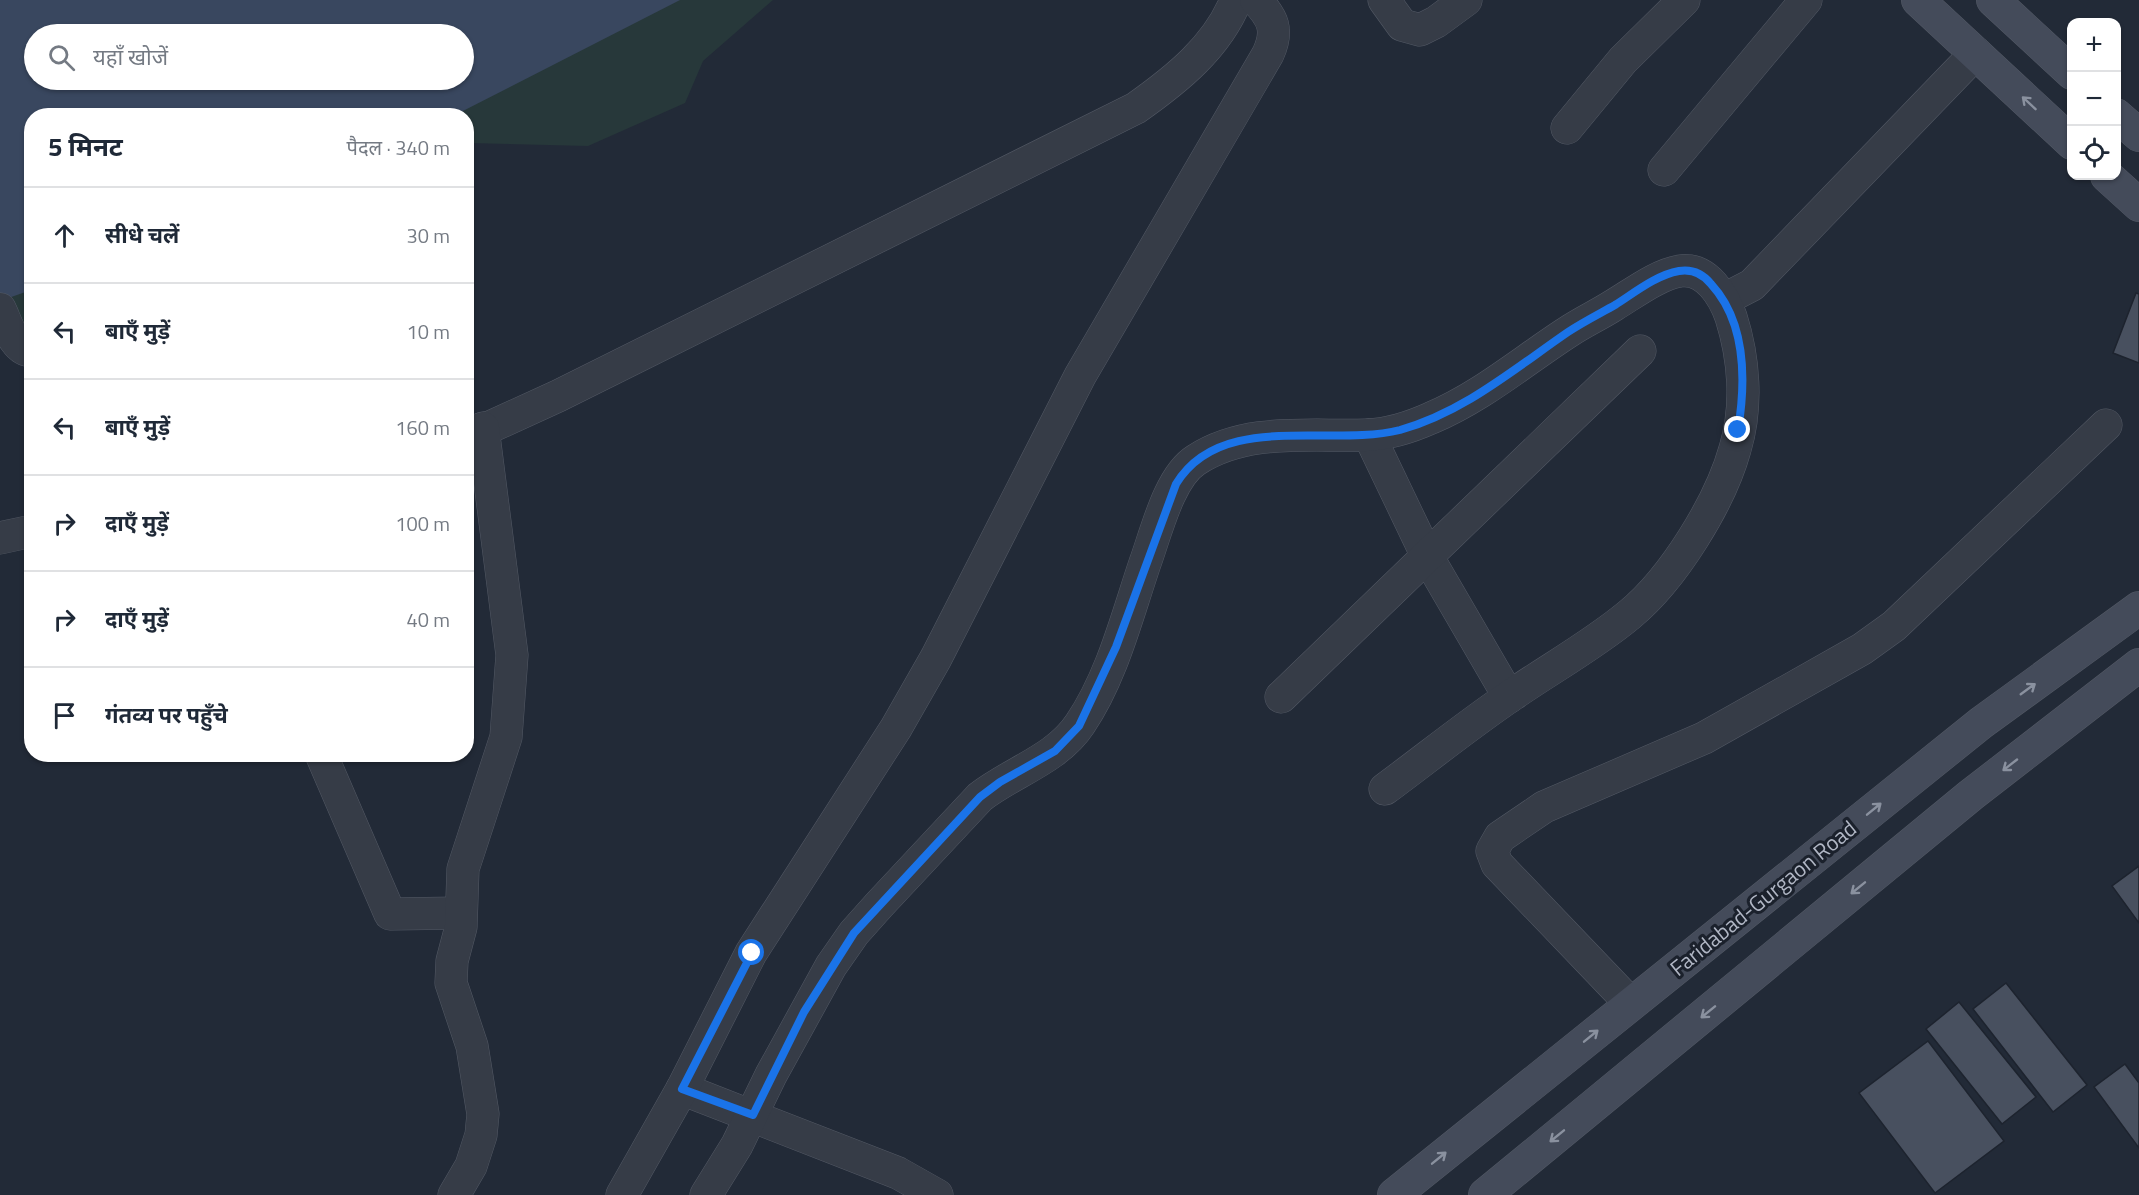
<!DOCTYPE html>
<html lang="hi">
<meta charset="utf-8">
<style>
:root{--surface:#fff;--page:#f2f2f3;--text:#1f2937;--muted:#747a83;--line:#e0e1e3}
body{margin:0;font-family:"Titillium Web","Noto Sans Devanagari",sans-serif;background:var(--page);color:var(--text)}
.controls{position:absolute;right:18px;top:18px;display:grid;overflow:hidden;border-radius:12px;box-shadow:0 2px 4px #0004}
.controls button{width:54px;height:54px;display:grid;place-items:center;padding:0;border:0;border-bottom:2px solid var(--line);background:var(--surface);color:var(--text);font:30px sans-serif}
.stop{position:absolute;width:18px;height:18px;margin:-14px;border:4px solid #1a73e8;border-radius:50%;background:#fff}
.stop.end{background:#1a73e8;border-color:#fff;box-shadow:0 2px 6px #0008}
.list{margin:0;padding:0;list-style:none}
h2{display:flex;justify-content:space-between;align-items:center;height:78px;margin:0;padding:0 24px;font-size:26px}
h2 small{font-size:20px;font-weight:400;color:var(--muted)}
.list li{display:grid;grid-template-columns:39px 1fr auto;gap:18px;align-items:center;box-sizing:border-box;height:96px;padding:0 24px;border-top:2px solid var(--line)}
.list b{display:block;font-size:22px;white-space:nowrap}
.list em{font-size:20px;font-style:normal;color:var(--muted)}
.icon{flex:none;width:33px;height:33px;fill:none;stroke:currentColor;stroke-width:2;stroke-linecap:round;stroke-linejoin:round}
.map{position:relative;flex:none;width:2139px;height:1195px;overflow:hidden}
.search{position:absolute;background:var(--surface);box-shadow:0 2px 4px #0004;left:24px;top:24px;width:450px;height:66px;display:flex;align-items:center;gap:15px;box-sizing:border-box;padding:0 21px;border-radius:33px;color:var(--muted);font-size:22px}
.panel{position:absolute;background:var(--surface);box-shadow:0 2px 4px #0004;left:24px;top:108px;width:450px;height:654px;border-radius:24px}
.map>svg:first-child{display:block}
</style>
<div class="map">
<svg width="2139" height="1195" viewBox="0 0 2139 1195">
<rect width="100%" height="100%" fill="#222a37"/>
<path fill="#27383a" fill-rule="evenodd" d="M0 0H773L703 61 685 103 588 146 467 143 466 116H32L31 326 0 337ZM34 34H464V80H34Z"/>
<path fill="#39475f" fill-rule="evenodd" d="M0 0H680L455 115 32 116 31 290 0 301ZM34 34H464V80H34Z"/>
<g fill="#48505f" stroke="#1d232e" stroke-width="1.5">
<path d="M2136 293 2139 294V363L2113 353Z"/>
<path d="M2139 866V923L2112 886Z"/>
<path d="M2006 983 2087 1085 2053 1112 1973 1009Z"/>
<path d="M1959 1002 2036 1097 2002 1124 1926 1029Z"/>
<path d="M1928 1041 2004 1141 1935 1193 1859 1093Z"/>
<path d="M2125 1064 2139 1083V1148L2094 1087Z"/>
</g>
<g fill="none" stroke-linecap="round" stroke-linejoin="round">
<defs>
<g id="street">
<path d="M1384 0 1402 25 1420 30 1436 22 1466 0"/>
<path d="M1567 128 1623 60 1684 0"/>
<path d="M1664 170 1806 0"/>
<path d="M1725 299 1752 285 1976 53"/>
<path d="M0 309C7 323 14 351 32 351"/>
<path d="M466 433 490 427 558 396 1136 108C1177 79 1217 47 1236 0"/>
<path d="M1369 435 1427 556 1509 697"/>
<path d="M0 538 32 531"/>
<path d="M1281 697 1640 351"/>
<path d="M321 754 390 914 461 913"/>
<path d="M1631 1004 1497 864 1492 851 1500 837 1544 807 1704 738 1862 649 1894 626 2106 425"/>
<path d="M682 1089 898 1173 937 1195"/>
<path d="M454 1195 471 1166 481 1135 483 1114 472 1046 451 983 452 961 461 927 463 869 506 737 512 655 483 428"/>
<path d="M622 1195 682 1089 751 953 896 728 936 658 1080 376 1268 54C1279 30 1273 18 1256 0"/>
<path d="M706 1195 737 1145 771 1075 831 966 854 933 879 905 980 797C1012 772 1057 759 1080 724 1112 677 1127 616 1145 563 1156 533 1169 477 1196 460 1247 427 1310 437 1367 435 1389 434 1411 427 1431 418 1483 396 1524 360 1571 330 1585 321 1600 314 1614 305 1634 293 1657 275 1680 271 1707 267 1724 297 1731 317 1744 358 1748 406 1735 449 1720 503 1673 579 1629 615 1593 645 1551 668 1512 695 1469 724 1427 758 1385 789"/>
</g>
<g id="secondary">
<path d="M1918 0 2072 143"/>
<path d="M1993 0 2072 73"/>
<path d="M2116 115 2139 135"/>
<path d="M2107 176 2139 205"/>
<path d="M1394 1195 1981 723 2139 608"/>
<path d="M1485 1195 1971 795 2139 665"/>
</g>
</defs>
<use href="#street" stroke="#535965" stroke-width="33"/>
<use href="#secondary" stroke="#535965" stroke-width="34"/>
<use href="#street" stroke="#363c47" stroke-width="32"/>
<use href="#secondary" stroke="#444b5a" stroke-width="33"/>
</g>
<defs><path id="oneway-shaft" d="M-6 0H5M1.5-3L5.5 0L1.5 3" fill="none" stroke-width="1.6" stroke-linecap="round" stroke-linejoin="round" transform="scale(1.5)"/></defs>
<g stroke="#8a919f">
<use href="#oneway-shaft" transform="translate(2029 103) rotate(-137)"/>
<use href="#oneway-shaft" transform="translate(2028 689) rotate(-36)"/>
<use href="#oneway-shaft" transform="translate(2010 765) rotate(142)"/>
<use href="#oneway-shaft" transform="translate(1874 809) rotate(-39)"/>
<use href="#oneway-shaft" transform="translate(1858 888) rotate(141)"/>
<use href="#oneway-shaft" transform="translate(1708 1012) rotate(141)"/>
<use href="#oneway-shaft" transform="translate(1591 1036) rotate(-39)"/>
<use href="#oneway-shaft" transform="translate(1557 1136) rotate(141)"/>
<use href="#oneway-shaft" transform="translate(1439 1158) rotate(-39)"/>
</g>
<g fill="none" stroke-linecap="round" stroke-linejoin="round">
<path stroke="#1a73e8" stroke-width="8" d="M752 953 682 1089 753 1115 804 1012 854 933 980 797 1000 782 1055 751 1079 726 1116 647 1176 484C1221 410 1330 448 1400 430 1464 412 1514 369 1568 332 1583 322 1599 314 1615 305 1634 293 1656 275 1679 271 1692 269 1703 274 1711 284 1746 322 1746 381 1738 430"/>
</g>
<g text-anchor="middle" dominant-baseline="central" stroke-width="6" stroke-linejoin="round" paint-order="stroke">
<g font-size="22" fill="#b0b6c4" stroke="#1b212c">
<text transform="translate(1763 898) rotate(-39)">Faridabad-Gurgaon Road</text>
</g>
</g>
</svg>
<div class="controls">
<button>+</button>
<button>−</button>
<button><svg class="icon" aria-label="locate" viewBox="0 0 24 24"><circle cx="12" cy="12" r="6"/><path d="M12 2v4M12 18v4M2 12h4M18 12h4"/></svg></button>
</div>
<div class="stop" style="left:752px;top:953px"></div>
<div class="stop end" style="left:1738px;top:430px"></div>
<div class="search"><svg class="icon" aria-label="search" viewBox="0 0 24 24"><circle cx="10" cy="10" r="6"/><path d="M15 15l6 6"/></svg>यहाँ खोजें</div>
<section class="panel">
<h2>5 मिनट<small>पैदल · 340 m</small></h2>
<ul class="list">
<li><svg class="icon" aria-label="ahead" viewBox="0 0 24 24"><path d="M12 20V5M6 11l6-6 6 6"/></svg><div><b>सीधे चलें</b></div><em>30 m</em></li>
<li><svg class="icon" aria-label="left" viewBox="0 0 24 24"><path d="M17 20v-9H6M10 6l-5 5 5 5"/></svg><div><b>बाएँ मुड़ें</b></div><em>10 m</em></li>
<li><svg class="icon" aria-label="left" viewBox="0 0 24 24"><path d="M17 20v-9H6M10 6l-5 5 5 5"/></svg><div><b>बाएँ मुड़ें</b></div><em>160 m</em></li>
<li><svg class="icon" aria-label="right" viewBox="0 0 24 24"><path d="M7 20v-9h11M14 6l5 5-5 5"/></svg><div><b>दाएँ मुड़ें</b></div><em>100 m</em></li>
<li><svg class="icon" aria-label="right" viewBox="0 0 24 24"><path d="M7 20v-9h11M14 6l5 5-5 5"/></svg><div><b>दाएँ मुड़ें</b></div><em>40 m</em></li>
<li><svg class="icon" aria-label="arrive" viewBox="0 0 24 24"><path d="M6 21V4h12l-3 4 3 4H6"/></svg><div><b>गंतव्य पर पहुँचे</b></div></li>
</ul>
</section>
</div>
